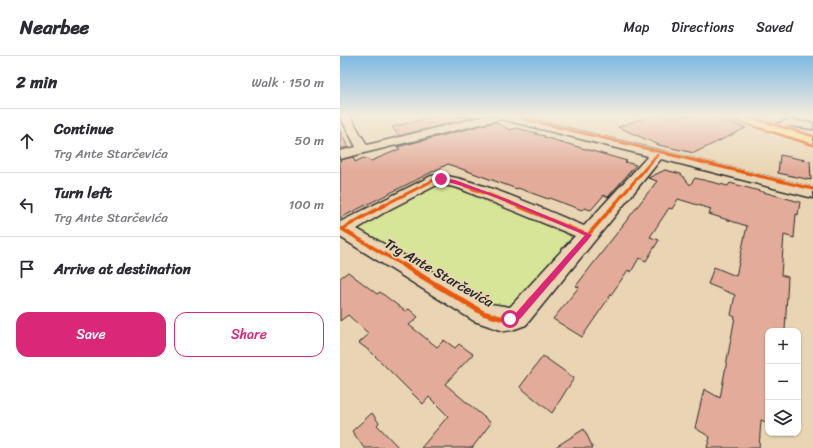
<!DOCTYPE html>
<meta charset="utf-8">
<style>
:root{--surface:#fff;--page:#f7f7f7;--text:#2b2b33;--muted:#7c7c81;--line:#e1e1e2;--accent:#db2777}
body{margin:0;font-family:Sriracha,sans-serif;background:var(--page);color:var(--text)}
.controls{position:absolute;right:12px;bottom:12px;display:grid;overflow:hidden;border-radius:8px;box-shadow:0 1px 3px #0004}
.controls button{width:36px;height:36px;display:grid;place-items:center;padding:0;border:0;border-bottom:1px solid var(--line);background:var(--surface);color:var(--text);font:20px sans-serif}
.stop{position:absolute;width:12px;height:12px;margin:-9px;border:3px solid #db2777;border-radius:50%;background:#fff}
.stop.end{background:#db2777;border-color:#fff;box-shadow:0 1px 4px #0008}
.list{margin:0;padding:0;list-style:none}
h2{display:flex;justify-content:space-between;align-items:center;height:52px;margin:0;padding:0 16px;font-size:17px}
h2 small{font-size:13px;font-weight:400;color:var(--muted)}
.list li{display:grid;grid-template-columns:26px 1fr auto;gap:12px;align-items:center;box-sizing:border-box;height:64px;padding:0 16px;border-top:1px solid var(--line)}
.list b{display:block;font-size:15px;white-space:nowrap}
.list p{margin:0;font-size:13px;white-space:nowrap;color:var(--muted)}
.list em{font-size:13px;font-style:normal;color:var(--muted)}
.actions{display:flex;gap:8px;padding:12px 16px}
.actions a{flex:1;padding:9px 0;border:1px solid var(--accent);border-radius:12px;text-align:center;font-size:14px;color:var(--accent)}
.actions .main{background:var(--accent);color:#fff}
.icon{flex:none;width:22px;height:22px;fill:none;stroke:currentColor;stroke-width:2;stroke-linecap:round;stroke-linejoin:round}
.map{position:relative;flex:none;width:473px;height:392px;overflow:hidden}
header{display:flex;align-items:center;gap:24px;box-sizing:border-box;height:56px;padding:0 20px;background:var(--surface);border-bottom:1px solid var(--line)}
header strong{font-size:19px}
nav{display:flex;gap:22px;margin-inline-start:auto;font-size:14px}
main{display:flex}
aside{flex:1;background:var(--surface)}
.map>svg:first-child{display:block}
</style>
<header>
<strong>Nearbee</strong>
<nav><a>Map</a><a>Directions</a><a>Saved</a></nav>
</header>
<main>
<aside>
<h2>2 min<small>Walk · 150 m</small></h2>
<ul class="list">
<li><svg class="icon" aria-label="ahead" viewBox="0 0 24 24"><path d="M12 20V5M6 11l6-6 6 6"/></svg><div><b>Continue</b><p>Trg Ante Starčevića</p></div><em>50 m</em></li>
<li><svg class="icon" aria-label="left" viewBox="0 0 24 24"><path d="M17 20v-9H6M10 6l-5 5 5 5"/></svg><div><b>Turn left</b><p>Trg Ante Starčevića</p></div><em>100 m</em></li>
<li><svg class="icon" aria-label="arrive" viewBox="0 0 24 24"><path d="M6 21V4h12l-3 4 3 4H6"/></svg><div><b>Arrive at destination</b></div></li>
</ul>
<div class="actions"><a class="main">Save</a><a>Share</a></div>
</aside>
<div class="map">
<svg width="473" height="392" viewBox="0 0 473 392">
<rect width="100%" height="100%" fill="#e9d5b3"/>
<filter id="ink" filterUnits="userSpaceOnUse"><feTurbulence type="fractalNoise" baseFrequency=".025" numOctaves="2"/><feDisplacementMap in="SourceGraphic" scale="8" xChannelSelector="R" yChannelSelector="G"/><feConvolveMatrix kernelMatrix="1 2 1 2 8 2 1 2 1" color-interpolation-filters="sRGB"/></filter>
<g filter="url(#ink)">
<path fill="#d6e598" stroke="#808862" d="M101 128H110L224 175 230 180 233 186 170 254 152 253 18 173 22 166 95 129Z"/>
<g fill="#e3ac9a" stroke="#2b2b2b">
<path d="M97 60 135 61 59 80 52 71Z"/>
<path d="M310 60H368L406 72 354 97 319 89 278 71Z"/>
<path d="M155 66 170 74 176 72 197 77 195 78 205 80 204 81 287 105 285 106 296 109 268 141 264 139 251 154 244 152 242 154 209 142 208 143 178 132 177 133 108 108 0 162V104L13 101 15 106 23 102 31 105 60 93 57 91Z"/>
<path d="M0 75 8 91 0 93Z"/>
<path d="M440 99 470 105 471 124 438 117Z"/>
<path d="M325 114 341 118 350 129 355 122 388 130 390 127 460 146 458 159 456 158 454 182 444 179 441 219 448 221 445 275H428V367L421 364 419 392H367L370 381 355 372 364 333 380 342 395 261 391 259 395 239 368 228 374 211 396 220 407 170 369 158 371 153 338 143 332 153 329 152 310 181 319 184 306 205 299 202 291 216 288 214 242 281 213 263 239 231 236 230 317 125 308 122Z"/>
<path d="M8 216 37 238 40 236 65 255 69 253 78 261 69 269 97 291 104 284 115 292 119 288 133 298 105 328 151 367 132 392H81L108 360 89 341 83 348 31 296 19 287 29 278 8 259 0 265V222Z"/>
<path d="M203 300 234 322 212 357 180 331Z"/>
<path d="M32 357 39 367 37 369 59 392H24L12 375Z"/>
<path d="M244 373 253 392H214Z"/>
</g>
<g fill="none" stroke-linecap="round" stroke-linejoin="round">
<defs>
<g id="minor">
<path d="M0 60H10L27 89 145 60H177L473 132V142L321 103 186 269 172 274 164 275 134 265 0 181V166L91 120C116 113 215 158 244 170L308 100 161 63 0 103V95L16 91ZM99 128 118 132 235 180 170 251 151 248 17 173 50 153Z"/>
<path d="M448 64 473 67V73L449 70 432 76 428 75 426 73 428 71Z"/>
</g>
<path id="major" d="M387 60H405L473 81V89L388 62Z"/>
</defs>
<use href="#minor" stroke="#2b2b2b" stroke-width="3"/>
<use href="#major" stroke="#2b2b2b" stroke-width="3"/>
<use href="#minor" fill="#e9d5b3" fill-rule="evenodd"/>
<use href="#major" fill="#fce080" fill-rule="evenodd"/>
<defs>
<g id="cycleway-far3">
<path d="M181 60 184 63 333 99"/>
<path d="M380 60 473 89"/>
<path d="M405 60 473 80"/>
</g>
<g id="cycleway-far2">
<path d="M328 98 473 133"/>
<path d="M46 148 96 123 118 127 173 148"/>
<path d="M275 148 317 99"/>
</g>
<g id="cycleway-far1">
<path d="M48 147 2 173 64 210"/>
<path d="M170 147 248 179"/>
<path d="M248 179 276 147"/>
<path d="M221 210 248 179"/>
</g>
<path id="cycleway" d="M63 209 143 257 160 262 177 261 222 209"/>
</defs>
<use href="#cycleway-far3" stroke="#e9d5b3" stroke-width="4"/>
<use href="#cycleway-far2" stroke="#e9d5b3" stroke-width="5"/>
<use href="#cycleway-far1" stroke="#e9d5b3" stroke-width="6"/>
<use href="#cycleway" stroke="#e9d5b3" stroke-width="8"/>
<use href="#cycleway-far3" stroke="#e8590c" stroke-width="2.5"/>
<use href="#cycleway-far2" stroke="#e8590c" stroke-width="3"/>
<use href="#cycleway-far1" stroke="#e8590c" stroke-width="3.5"/>
<use href="#cycleway" stroke="#e8590c" stroke-width="5"/>
</g>
</g>
<linearGradient id="sky" x2="0" y2="1"><stop stop-color="#7ebae4"/><stop offset="0.52" stop-color="#f5ecdd"/><stop offset="1" stop-color="#f5ecdd" stop-opacity="0"/></linearGradient>
<rect width="473" height="115" fill="url(#sky)"/>
<path fill="#db2777" d="M101 122 115 124 169 144 252 179 180 263 170 267 166 263 167 260 175 258 245 179C198 160 149 135 99 124Z"/>
<g text-anchor="middle" dominant-baseline="central" stroke-width="3.5" stroke-linejoin="round" paint-order="stroke">
<g font-size="14" fill="#2b2b2b" stroke="#e9d5b3">
<text transform="translate(99 217) rotate(30)">Trg Ante Starčevića</text>
</g>
</g>
</svg>
<div class="controls">
<button>+</button>
<button>−</button>
<button><svg class="icon" aria-label="layers" viewBox="0 0 24 24"><path d="M12 4l9 5-9 5-9-5zM3 14l9 5 9-5"/></svg></button>
</div>
<div class="stop" style="left:170px;top:263px"></div>
<div class="stop end" style="left:101px;top:123px"></div>
</div>
</main>
